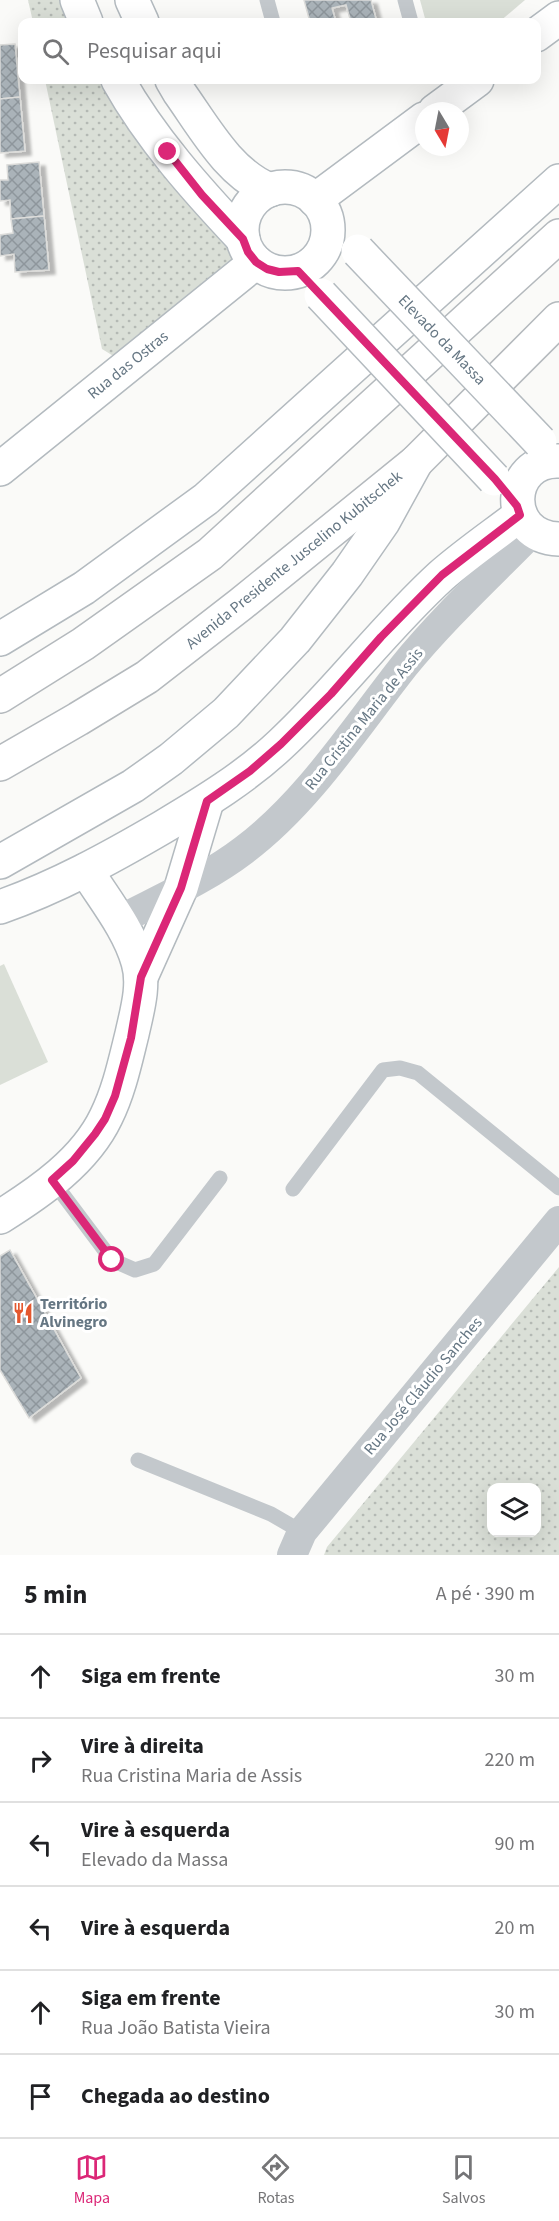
<!DOCTYPE html>
<html lang="pt">
<meta charset="utf-8">
<style>
:root{--surface:#fff;--page:#f6f6f6;--text:#202124;--muted:#757577;--line:#e0e0e0;--accent:#db2777}
body{margin:0;font-family:"Source Sans 3",sans-serif;background:var(--page);color:var(--text)}
.controls{position:absolute;right:18px;bottom:18px;display:grid;overflow:hidden;border-radius:12px;box-shadow:0 6px 24px #0002}
.controls button{width:54px;height:54px;display:grid;place-items:center;padding:0;border:0;border-bottom:2px solid var(--line);background:var(--surface);color:var(--text);font:30px sans-serif}
.compass{position:absolute;left:415px;top:102px;width:54px;height:54px;border-radius:50%;background:var(--surface);box-shadow:0 6px 24px #0002;rotate:170deg}
.stop{position:absolute;width:18px;height:18px;margin:-14px;border:4px solid #db2777;border-radius:50%;background:#fff}
.stop.end{background:#db2777;border-color:#fff;box-shadow:0 2px 6px #0008}
.list{margin:0;padding:0;list-style:none}
h2{display:flex;justify-content:space-between;align-items:center;height:78px;margin:0;padding:0 24px;font-size:26px}
h2 small{font-size:20px;font-weight:400;color:var(--muted)}
.list li{display:grid;grid-template-columns:39px 1fr auto;gap:18px;align-items:center;box-sizing:border-box;height:84px;padding:0 24px;border-top:2px solid var(--line)}
.list b{display:block;font-size:22px;white-space:nowrap}
.list p{margin:0;font-size:20px;white-space:nowrap;color:var(--muted)}
.list em{font-size:20px;font-style:normal;color:var(--muted)}
.icon{flex:none;width:33px;height:33px;fill:none;stroke:currentColor;stroke-width:2;stroke-linecap:round;stroke-linejoin:round}
.map{position:relative;flex:none;width:559px;height:1555px;overflow:hidden}
.search{position:absolute;background:var(--surface);box-shadow:0 6px 24px #0002;left:18px;right:18px;top:18px;height:66px;display:flex;align-items:center;gap:15px;box-sizing:border-box;padding:0 21px;border-radius:12px;color:var(--muted);font-size:22px}
.sheet{height:582px;background:var(--surface)}
nav{display:flex;justify-content:space-around;align-items:center;box-sizing:border-box;height:84px;border-top:2px solid var(--line);background:var(--surface);font-size:16px;color:var(--muted)}
nav a{display:grid;justify-items:center;gap:3px}
nav .on{color:var(--accent)}
.map>svg:first-child{display:block}
</style>
<div class="map">
<svg width="559" height="1555" viewBox="0 0 559 1555">
<defs>
<pattern id="grass-dots" width="8" height="8" patternUnits="userSpaceOnUse" patternTransform="scale(1.5)"><rect width="8" height="8" fill="#dadfd7"/><path d="M2 2h.1M6 6h.1" fill="none" stroke="#b4b9b4" stroke-width="1.8" stroke-linecap="round"/></pattern>
<pattern id="building-cross-hatch" width="8" height="8" patternUnits="userSpaceOnUse" patternTransform="scale(1.5)"><rect width="8" height="8" fill="#aab3b9"/><path d="M0 0l8 8M0 8l8-8" fill="none" stroke="#8e969c"/></pattern>
<filter id="shadow"><feDropShadow dx="6" dy="4" stdDeviation="1.5" flood-color="#0004"/></filter>
</defs>
<rect width="100%" height="100%" fill="#fafaf8"/>
<g fill="url(#grass-dots)" fill-rule="evenodd">
<path d="M28 0H78L87 22H33Z"/>
<path d="M45 80H118L243 258 115 357 102 349Z"/>
<path d="M559 1267V1555H324L327 1547ZM492 1488H536V1532H492Z"/>
</g>
<g fill="#dadfd7">
<path d="M420 0H525L499 22H426Z"/>
<path d="M4 964 48 1062 0 1085V966Z"/>
</g>
<g fill="url(#building-cross-hatch)" stroke="#dcdcda" stroke-width="1.5" filter="url(#shadow)">
<path d="M304 0H371L376 19 351 22 346 5 332 8 336 22H310Z"/>
<path d="M15 44 20 97 0 99V45Z"/>
<path d="M20 97 25 151 0 153V99Z"/>
<path d="M39 162 44 216 11 219 10 200 0 201V180H8L7 165Z"/>
<path d="M44 216 49 270 15 272 14 254 0 256V235L13 233 11 219Z"/>
<path d="M10 1250 81 1378 29 1418 0 1370V1256Z"/>
</g>
<g fill="none" stroke-linecap="round" stroke-linejoin="round">
<defs>
<g id="secondary">
<path d="M77 0 86 22"/>
<path d="M132 0 142 22"/>
<path d="M536 35 559 18"/>
<path d="M118 80C151 139 197 190 243 239"/>
<path d="M172 80 179 92C204 127 229 174 270 190"/>
<path d="M435 111 477 80"/>
<circle cx="285" cy="230" r="43"/>
<path d="M315 200 424 119"/>
<path d="M559 461C506 459 502 537 559 539"/>
<path d="M0 469 256 262"/>
<path d="M0 639 84 588 206 499 559 181"/>
<path d="M0 862 133 786 171 759 226 713 295 640 347 574 383 522 416 462"/>
<path d="M0 907C57 887 110 858 163 827 205 802 246 777 281 744 338 691 384 628 441 576 466 554 494 535 520 515"/>
<path d="M141 977 181 888 207 801"/>
<path d="M0 1217C40 1192 85 1161 106 1117 119 1091 125 1062 132 1034 137 1011 145 985 138 962 129 929 104 899 86 870"/>
</g>
<g id="highway">
<path d="M0 696 83 644 210 554 559 236"/>
<path d="M0 764 78 719 147 677 241 604 416 462 559 319"/>
</g>
</defs>
<use href="#secondary" stroke="#b3babf" stroke-width="36"/>
<use href="#highway" stroke="#b4b9bd" stroke-width="36"/>
<g stroke="#c3c8cc" stroke-width="15">
<path d="M267 0 273 22"/>
<path d="M405 0 411 22"/>
<path d="M52 1180 112 1260 135 1270 154 1264 220 1178"/>
<path d="M293 1189 383 1070 400 1068 418 1073 559 1188"/>
<path d="M138 1460 271 1514 302 1532"/>
</g>
<g stroke="#c3c8cc" stroke-width="30">
<path d="M118 921C160 899 206 879 244 850 308 802 355 728 404 666 443 618 490 575 533 531"/>
<path d="M292 1555 302 1532 559 1221"/>
</g>
<use href="#secondary" stroke="#fff" stroke-width="33"/>
<use href="#highway" stroke="#fff" stroke-width="33"/>
<defs>
<g id="secondary-bridge">
<path d="M358 251 540 442"/>
<path d="M321 295 494 479"/>
</g>
</defs>
<use href="#secondary-bridge" stroke="#b3babf" stroke-width="36" stroke-linecap="butt"/>
<use href="#secondary-bridge" stroke="#fff" stroke-width="33"/>
</g>
<g fill="none" stroke-linecap="round" stroke-linejoin="round">
<path stroke="#db2777" stroke-width="8" d="M112 1260 52 1180 73 1161 95 1134 105 1119 115 1096 131 1038 141 977 181 888 207 801 250 771 281 744 331 694 381 637 442 575 520 515 517 506 495 479 298 271 279 272 267 269 256 262 248 252 243 239 202 195 168 152"/>
</g>
<defs>
<symbol id="restaurant-bare" viewBox="-9 -9 18 18"><path d="M-5-6h1v4h1v-4h1v4h1v-4h1v5L-1.5 .5V6h-2V.5L-5-1ZM5-6V6H3V1.5H1.5Q1.5-4 5-6Z" fill="#e4572e" stroke="#fff" stroke-width="2.5" paint-order="stroke"/></symbol>
</defs>
<g fill-rule="evenodd">
<use href="#restaurant-bare" x="8" y="1298" width="30" height="30"/>
</g>
<g text-anchor="middle" dominant-baseline="central" stroke-width="6" stroke-linejoin="round" paint-order="stroke">
<g font-size="16" fill="#657683" stroke="#fff">
<text transform="translate(442 340) rotate(46)">Elevado da Massa</text>
<text transform="translate(128 365) rotate(-39)">Rua das Ostras</text>
<text transform="translate(294 560) rotate(-39)">Avenida Presidente Juscelino Kubitschek</text>
<text transform="translate(364 719) rotate(-51)">Rua Cristina Maria de Assis</text>
<text transform="translate(423 1386) rotate(-50)">Rua José Cláudio Sanches</text>
</g>
<g font-size="16" font-weight="bold" fill="#657683" stroke="#fff" text-anchor="start">
<text x="40" y="1304">Território<tspan x="40" dy="18">Alvinegro</tspan></text>
</g>
</g>
</svg>
<div class="controls">
<button><svg class="icon" aria-label="layers" viewBox="0 0 24 24"><path d="M12 4l9 5-9 5-9-5zM3 14l9 5 9-5"/></svg></button>
</div>
<svg class="compass" viewBox="-18 -18 36 36"><path d="M0-13l5 13h-10z" fill="#e53935"/><path d="M0 13l5-13h-10z" fill="#757577"/></svg>
<div class="stop" style="left:112px;top:1260px"></div>
<div class="stop end" style="left:168px;top:152px"></div>
<div class="search"><svg class="icon" aria-label="search" viewBox="0 0 24 24"><circle cx="10" cy="10" r="6"/><path d="M15 15l6 6"/></svg>Pesquisar aqui</div>
</div>
<section class="sheet">
<h2>5 min<small>A pé · 390 m</small></h2>
<ul class="list">
<li><svg class="icon" aria-label="ahead" viewBox="0 0 24 24"><path d="M12 20V5M6 11l6-6 6 6"/></svg><div><b>Siga em frente</b></div><em>30 m</em></li>
<li><svg class="icon" aria-label="right" viewBox="0 0 24 24"><path d="M7 20v-9h11M14 6l5 5-5 5"/></svg><div><b>Vire à direita</b><p>Rua Cristina Maria de Assis</p></div><em>220 m</em></li>
<li><svg class="icon" aria-label="left" viewBox="0 0 24 24"><path d="M17 20v-9H6M10 6l-5 5 5 5"/></svg><div><b>Vire à esquerda</b><p>Elevado da Massa</p></div><em>90 m</em></li>
<li><svg class="icon" aria-label="left" viewBox="0 0 24 24"><path d="M17 20v-9H6M10 6l-5 5 5 5"/></svg><div><b>Vire à esquerda</b></div><em>20 m</em></li>
<li><svg class="icon" aria-label="ahead" viewBox="0 0 24 24"><path d="M12 20V5M6 11l6-6 6 6"/></svg><div><b>Siga em frente</b><p>Rua João Batista Vieira</p></div><em>30 m</em></li>
<li><svg class="icon" aria-label="arrive" viewBox="0 0 24 24"><path d="M6 21V4h12l-3 4 3 4H6"/></svg><div><b>Chegada ao destino</b></div></li>
</ul>
</section>
<nav>
<a class="on"><svg class="icon" aria-label="map" viewBox="0 0 24 24"><path d="M3 6l6-2 6 2 6-2v14l-6 2-6-2-6 2zM9 4v14M15 6v14"/></svg>Mapa</a>
<a><svg class="icon" aria-label="directions" viewBox="0 0 24 24"><path d="M12 3l9 9-9 9-9-9zM9 14v-3h6M13 9l2 2-2 2"/></svg>Rotas</a>
<a><svg class="icon" aria-label="saved" viewBox="0 0 24 24"><path d="M7 4h10v16l-5-4-5 4z"/></svg>Salvos</a>
</nav>
